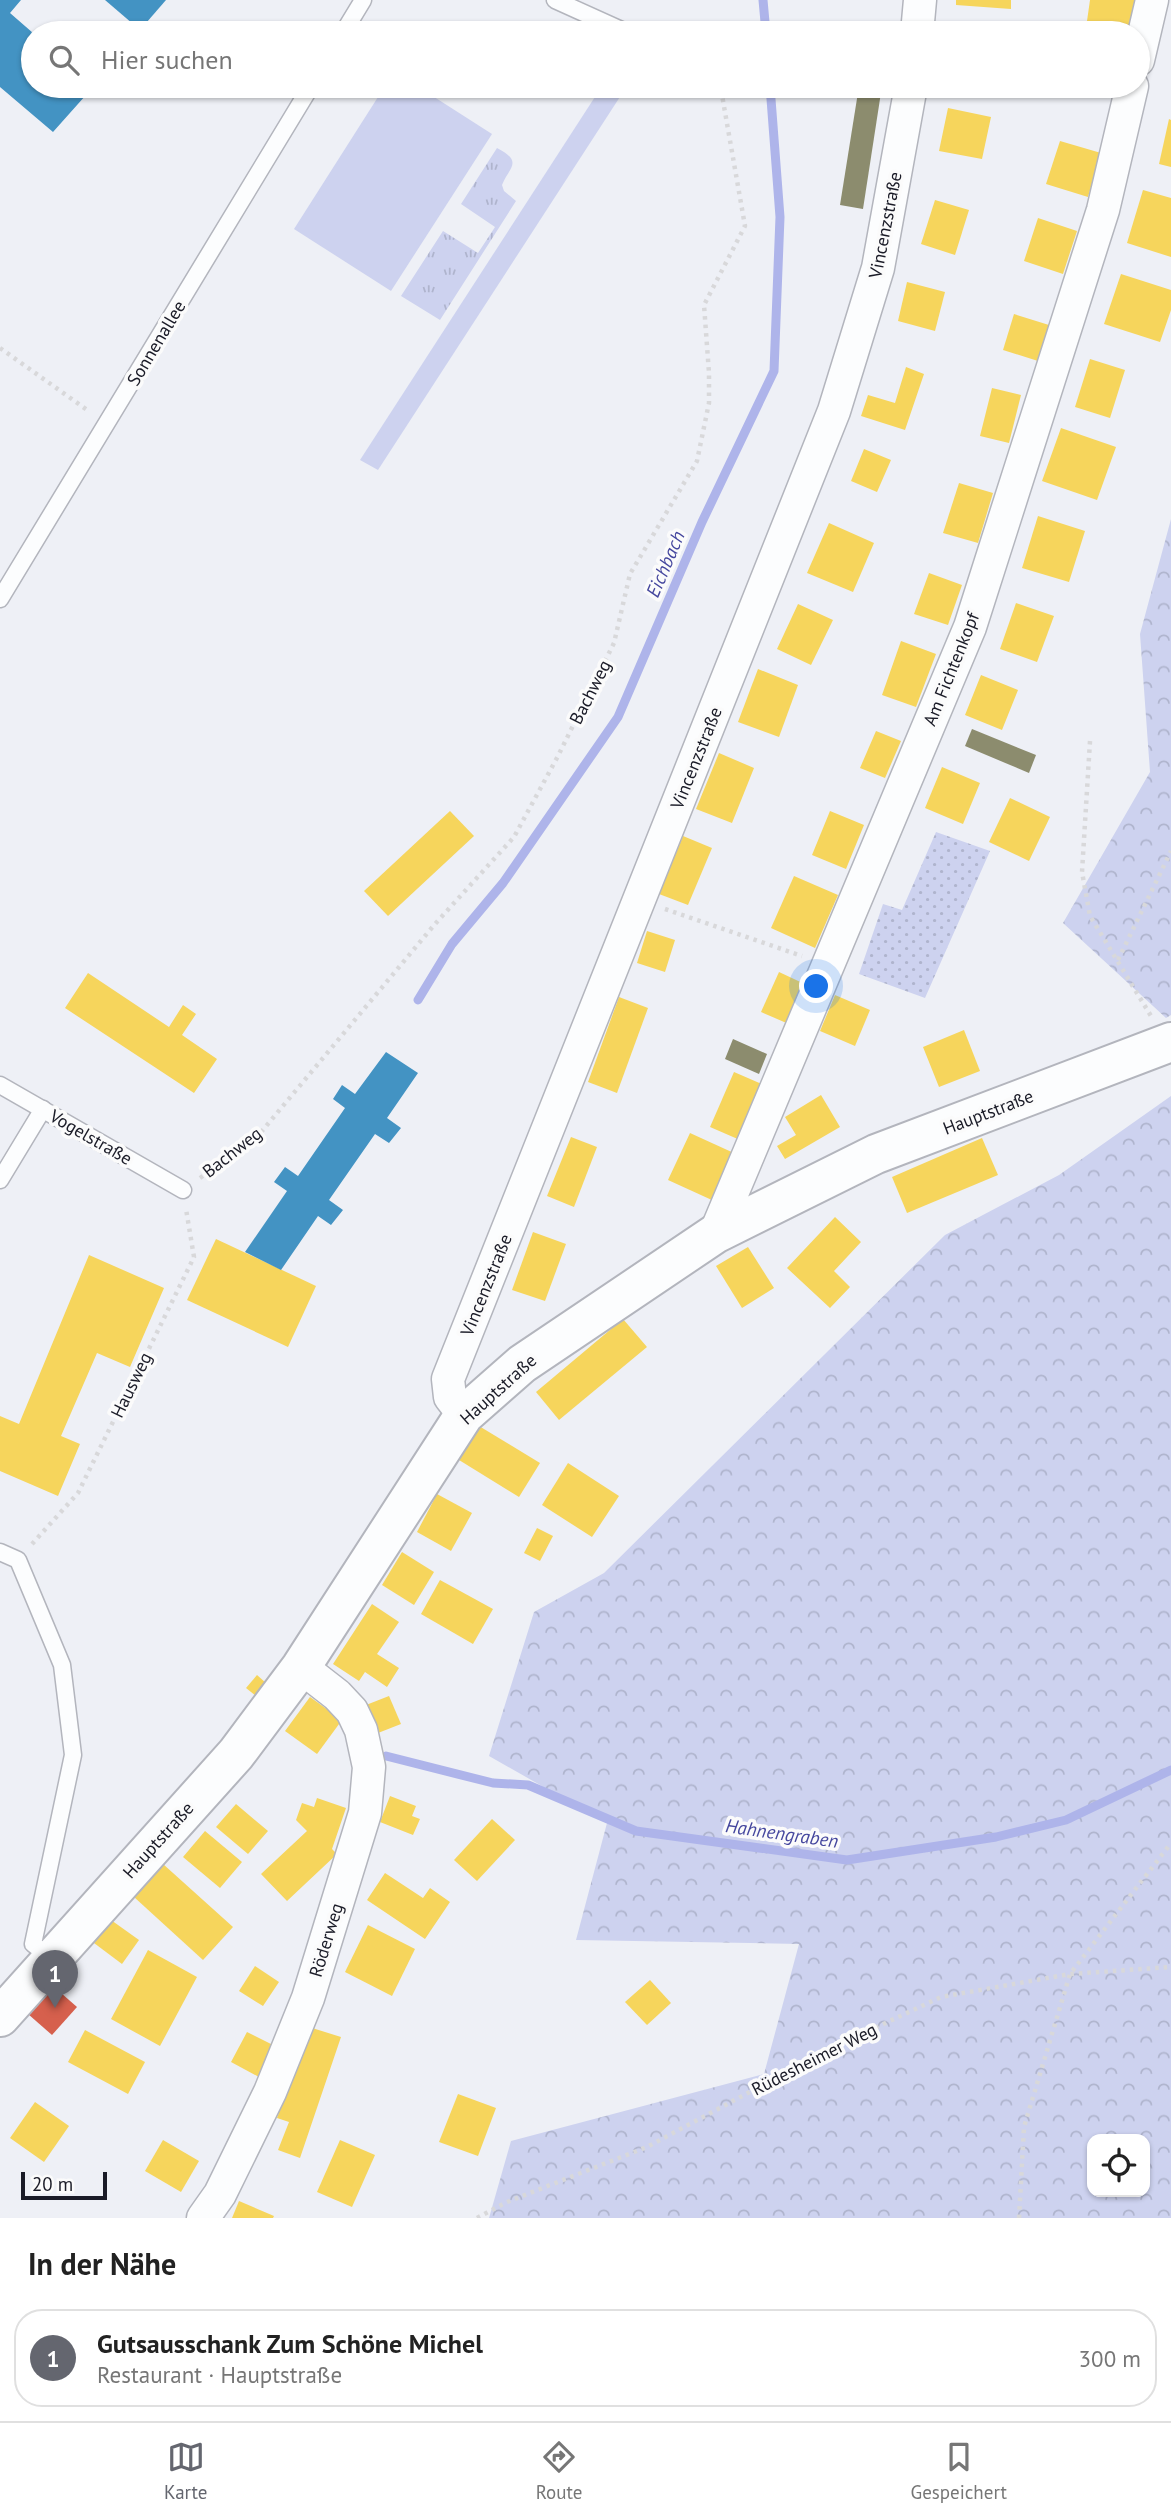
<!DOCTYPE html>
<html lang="de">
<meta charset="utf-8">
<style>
:root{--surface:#fff;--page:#f6f6f6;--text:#222;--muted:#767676;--line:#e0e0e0;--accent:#64666f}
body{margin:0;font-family:"PT Sans",sans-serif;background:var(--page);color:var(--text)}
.controls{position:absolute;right:21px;bottom:21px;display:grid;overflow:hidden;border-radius:14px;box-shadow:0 2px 5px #0004}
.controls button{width:63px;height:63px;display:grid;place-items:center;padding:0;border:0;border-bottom:2px solid var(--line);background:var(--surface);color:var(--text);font:35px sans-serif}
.scale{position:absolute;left:21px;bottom:18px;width:86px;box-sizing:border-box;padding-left:7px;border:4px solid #1a1b27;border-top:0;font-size:19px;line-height:24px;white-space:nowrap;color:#1a1b27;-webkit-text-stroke:5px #fbfbfb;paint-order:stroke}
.you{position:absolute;left:817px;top:987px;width:24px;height:24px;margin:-18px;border:5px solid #fff;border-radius:50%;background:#1a73e8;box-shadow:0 0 0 10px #1a73e833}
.badge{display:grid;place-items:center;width:46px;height:46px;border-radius:50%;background:var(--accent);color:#fff;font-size:23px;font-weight:700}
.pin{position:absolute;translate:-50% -58px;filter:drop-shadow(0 2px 4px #0008)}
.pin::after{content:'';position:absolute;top:37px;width:24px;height:21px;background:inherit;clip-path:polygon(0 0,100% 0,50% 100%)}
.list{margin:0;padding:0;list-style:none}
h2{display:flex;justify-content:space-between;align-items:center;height:91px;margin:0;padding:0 28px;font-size:30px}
h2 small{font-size:23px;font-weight:400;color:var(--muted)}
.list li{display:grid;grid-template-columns:46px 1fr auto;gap:21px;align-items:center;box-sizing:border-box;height:98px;margin:0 14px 14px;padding:0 14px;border:2px solid var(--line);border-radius:28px}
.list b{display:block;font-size:26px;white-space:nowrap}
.list p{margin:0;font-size:23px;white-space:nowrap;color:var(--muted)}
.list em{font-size:23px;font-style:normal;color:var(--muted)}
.icon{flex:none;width:38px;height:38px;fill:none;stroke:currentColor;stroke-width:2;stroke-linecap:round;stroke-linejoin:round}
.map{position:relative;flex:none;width:1171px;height:2218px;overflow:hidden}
.search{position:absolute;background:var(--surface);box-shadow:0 2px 5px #0004;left:21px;right:21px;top:21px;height:77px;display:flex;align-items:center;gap:18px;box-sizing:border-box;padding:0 24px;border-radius:38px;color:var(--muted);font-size:26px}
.sheet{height:203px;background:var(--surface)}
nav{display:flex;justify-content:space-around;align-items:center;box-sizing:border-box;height:98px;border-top:2px solid var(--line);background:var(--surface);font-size:19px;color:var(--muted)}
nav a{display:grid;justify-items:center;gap:4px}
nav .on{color:var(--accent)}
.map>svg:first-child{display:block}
</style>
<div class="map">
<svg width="1171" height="2218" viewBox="0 0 1171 2218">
<defs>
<pattern id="grass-tufts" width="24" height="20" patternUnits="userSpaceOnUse" patternTransform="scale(1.75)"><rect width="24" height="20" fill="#cdd2ef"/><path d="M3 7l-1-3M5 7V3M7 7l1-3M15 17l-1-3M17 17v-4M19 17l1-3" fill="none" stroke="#afb4cd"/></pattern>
<pattern id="forest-crowns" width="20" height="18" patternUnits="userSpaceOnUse" patternTransform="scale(1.75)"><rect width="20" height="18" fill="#cdd2ef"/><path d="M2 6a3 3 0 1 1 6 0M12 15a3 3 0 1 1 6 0" fill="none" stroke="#afb4cd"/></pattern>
<pattern id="park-dots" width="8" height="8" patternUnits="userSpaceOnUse" patternTransform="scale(1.75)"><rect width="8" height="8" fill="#cdd2ef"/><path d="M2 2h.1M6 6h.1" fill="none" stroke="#afb4cd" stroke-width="1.8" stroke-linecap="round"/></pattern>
</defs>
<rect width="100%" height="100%" fill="#eef0f6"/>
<path fill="url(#grass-tufts)" d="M497 148C524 162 509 167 502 185L504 191 516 201 440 320 401 296 443 231 478 253 495 227 461 204Z"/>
<g fill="url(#forest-crowns)" fill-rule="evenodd">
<path d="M1171 519V1015L1166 1018 1063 923 1150 772 1140 634Z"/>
<path d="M1171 1096V2218H489L511 2141 764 2074 799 1944 576 1940 607 1823 489 1756 534 1612 604 1573 945 1235 1059 1175ZM1092 2139H1145V2192H1092Z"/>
</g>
<path fill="url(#park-dots)" d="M936 832 990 851 925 998 859 974 883 904 902 910Z"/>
<g fill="#cdd2ef">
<path d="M385 86H417L492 134 391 291 294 229Z"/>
<path d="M602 86H627L378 470 360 460Z"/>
</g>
<g fill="#f6d55c">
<path d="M956 0H1011V9L956 5Z"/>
<path d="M1090 0H1140L1134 33H1116L1086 28Z"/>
<path d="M953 24 1010 29 1009 33H952Z"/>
<path d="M948 108 991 117 982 159 939 151Z"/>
<path d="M1169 119 1171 120V167L1159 164Z"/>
<path d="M1060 141 1101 153 1088 197 1046 184Z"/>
<path d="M1143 190 1171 198V257L1127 243Z"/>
<path d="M935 200 969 210 955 255 921 244Z"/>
<path d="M1038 218 1077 231 1063 274 1024 261Z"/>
<path d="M1121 274 1171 290V310L1160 342 1104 324Z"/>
<path d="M907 282 945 292 935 331 898 321Z"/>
<path d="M1014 314 1049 325 1038 361 1003 350Z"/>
<path d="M1090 359 1125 370 1110 418 1075 407Z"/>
<path d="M906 367 924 374 905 430 861 416 868 395 895 403Z"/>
<path d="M992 388 1021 395 1009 443 980 436Z"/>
<path d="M1061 428 1116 447 1097 500 1042 481Z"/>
<path d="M864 449 891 460 877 492 851 481Z"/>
<path d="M959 483 993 493 978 543 943 533Z"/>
<path d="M1038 516 1085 531 1069 582 1022 568Z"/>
<path d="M829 523 874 543 853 592 807 573Z"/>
<path d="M929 573 962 585 948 625 914 614Z"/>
<path d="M1016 603 1054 616 1037 662 1000 649Z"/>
<path d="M798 604 833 620 811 665 777 649Z"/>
<path d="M901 641 936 654 916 707 882 695Z"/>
<path d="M758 669 798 685 779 737 738 722Z"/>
<path d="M981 675 1018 690 1002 730 965 715Z"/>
<path d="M876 731 901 741 885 778 860 768Z"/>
<path d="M719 753 754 768 732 823 696 809Z"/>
<path d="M942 767 980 783 963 824 925 808Z"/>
<path d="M1010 798 1050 817 1029 861 989 842Z"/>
<path d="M450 811 474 836 388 916 364 891Z"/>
<path d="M830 811 864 825 846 869 812 855Z"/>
<path d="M683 836 712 848 688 905 659 894Z"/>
<path d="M794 876 838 895 815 948 771 928Z"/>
<path d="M647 931 675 940 665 972 637 963Z"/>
<path d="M779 972 809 986 791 1025 761 1012Z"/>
<path d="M88 973 169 1027 183 1005 196 1014 182 1035 217 1059 194 1093 65 1008Z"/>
<path d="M835 995 870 1010 855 1046 820 1031Z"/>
<path d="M619 997 648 1008 617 1093 588 1082Z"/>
<path d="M964 1030 980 1071 939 1087 923 1047Z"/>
<path d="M734 1072 764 1085 740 1140 710 1127Z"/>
<path d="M821 1095 840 1127 785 1159 777 1146 796 1135 785 1117Z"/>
<path d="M690 1133 736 1154 714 1201 668 1180Z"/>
<path d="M571 1137 597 1147 574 1207 547 1196Z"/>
<path d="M982 1138 998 1175 907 1213 892 1177Z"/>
<path d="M835 1217 861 1242 834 1271 850 1287 830 1308 787 1268Z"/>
<path d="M533 1232 566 1244 545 1301 512 1290Z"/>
<path d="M216 1239 316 1286 288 1347 187 1300Z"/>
<path d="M748 1247 774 1288 742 1308 716 1266Z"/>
<path d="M89 1255 164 1288 130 1367 97 1353 61 1436 80 1444 58 1496 0 1471V1416L19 1424Z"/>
<path d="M623 1319 647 1347 559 1420 536 1392Z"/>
<path d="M479 1426 540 1463 519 1497 459 1460Z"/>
<path d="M568 1463 619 1496 592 1537 542 1505Z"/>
<path d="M437 1494 472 1513 451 1551 417 1532Z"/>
<path d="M537 1528 553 1536 540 1561 524 1553Z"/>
<path d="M402 1552 434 1572 414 1605 382 1585Z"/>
<path d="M440 1580 493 1609 473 1644 421 1614Z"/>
<path d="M372 1604 399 1622 377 1654 399 1668 387 1687 365 1672 359 1681 333 1664Z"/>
<path d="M257 1675 266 1683 256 1696 246 1688Z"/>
<path d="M389 1696 401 1724 378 1733 366 1705Z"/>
<path d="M310 1697 342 1720 317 1754 285 1731Z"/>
<path d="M390 1796 416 1806 412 1816 420 1819 413 1835 380 1822Z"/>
<path d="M317 1798 346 1808 332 1849 337 1854 287 1901 261 1874 307 1831 296 1820 302 1803 314 1807Z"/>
<path d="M236 1804 268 1831 248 1854 216 1827Z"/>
<path d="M492 1819 515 1840 477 1881 454 1860Z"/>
<path d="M205 1831 242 1862 220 1888 183 1857Z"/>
<path d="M163 1864 233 1927 203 1960 134 1897Z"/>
<path d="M385 1873 423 1898 430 1888 450 1902 425 1939 367 1900Z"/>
<path d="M111 1920 139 1940 122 1964 94 1943Z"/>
<path d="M368 1925 415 1949 392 1996 345 1972Z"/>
<path d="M148 1950 197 1977 160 2046 111 2019Z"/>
<path d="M255 1966 279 1982 263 2006 239 1991Z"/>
<path d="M650 1980 671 2003 647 2025 625 2002Z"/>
<path d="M309 2027 341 2037 300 2158 278 2150 289 2122 277 2118Z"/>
<path d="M85 2030 145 2062 128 2094 68 2062Z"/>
<path d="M247 2032 275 2046 259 2077 231 2062Z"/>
<path d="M458 2094 496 2108 478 2156 439 2142Z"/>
<path d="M35 2102 69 2126 44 2162 10 2138Z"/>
<path d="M163 2140 199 2161 181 2192 145 2171Z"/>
<path d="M340 2140 375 2155 352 2207 317 2192Z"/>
<path d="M239 2201 274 2216 273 2218H232Z"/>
</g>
<path fill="#d6604d" d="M53 1986 77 2007 52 2035 28 2014Z"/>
<g fill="#4393c3">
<path d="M0 0H21L10 13 33 33V86H94L53 132 0 87Z"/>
<path d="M105 0H166L140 30Z"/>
<path d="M386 1052 418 1073 387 1118 401 1128 389 1143 375 1134 329 1200 343 1210 331 1225 318 1216 281 1270 245 1252 287 1191 274 1182 285 1167 298 1176 345 1108 333 1099 342 1085 355 1094Z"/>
</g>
<g fill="#8c8c6e">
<path d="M859 86H882L863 209 840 205Z"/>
<path d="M972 729 1036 755 1029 773 965 746Z"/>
<path d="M733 1039 767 1054 759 1074 725 1059Z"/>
</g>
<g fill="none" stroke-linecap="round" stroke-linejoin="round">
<g stroke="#aeb4ea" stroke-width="9">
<path d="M763 0 766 33"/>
<path d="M418 1000 452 944 503 883 618 717 702 522 774 371 780 217 770 86"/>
<path d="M386 1756 493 1783 528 1785 636 1831 847 1860 996 1837 1066 1820 1171 1770"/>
</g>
<defs>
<g id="service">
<path d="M555 0 628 33"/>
<path d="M343 33 363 0"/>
<path d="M0 599 311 86"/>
<path d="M0 1085 183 1190"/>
<path d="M0 1180 43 1109"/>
<path d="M0 1552 18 1560 62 1665 73 1755 33 1944 51 1958"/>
</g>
<g id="minor">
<path d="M917 33 920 0"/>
<path d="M1138 60 1152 0"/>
<path d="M715 1234 970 627 1103 210 1132 86"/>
<path d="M464 1415 450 1397 448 1379 834 411 878 268 911 86"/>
<path d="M203 2218 220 2194 270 2092 308 1998 365 1813 369 1767 361 1730 352 1711 337 1695 301 1667"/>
</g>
<path id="tertiary" d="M0 2017 236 1754 301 1667 464 1415 522 1364 715 1234 876 1154 1171 1042"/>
</defs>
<use href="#service" stroke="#b3b5bd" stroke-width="19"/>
<use href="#minor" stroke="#b3b5bd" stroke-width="35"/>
<use href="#tertiary" stroke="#b3b5bd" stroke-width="42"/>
<g stroke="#d8d8da" stroke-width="4.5" stroke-dasharray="3.5 5" stroke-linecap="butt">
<path d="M0 348 90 412"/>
<path d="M1090 741 1082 872 1090 916 1151 1016"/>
<path d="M665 909 802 956"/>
<path d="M1118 960 1171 851"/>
<path d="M200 1178 257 1137 435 924 514 837 558 756 614 643 630 574 697 461 709 403V373L704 305 745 226 722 95 712 86"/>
<path d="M32 1544 78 1493 194 1257 186 1209"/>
<path d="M477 2218 507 2202 647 2147 830 2049 941 1997 1070 1974 1171 1967"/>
<path d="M1019 2218 1024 2127 1070 1974 1171 1843"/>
</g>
<use href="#service" stroke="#fcfdfe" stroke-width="16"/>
<use href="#minor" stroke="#fcfdfe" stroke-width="32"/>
<use href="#tertiary" stroke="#fcfdfe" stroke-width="38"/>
</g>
<g text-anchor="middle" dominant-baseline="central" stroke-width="7" stroke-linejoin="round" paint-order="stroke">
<g font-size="18" fill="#1a1b27" stroke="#fbfbfb">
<text transform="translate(885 225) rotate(-79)">Vincenzstraße</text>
<text transform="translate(156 343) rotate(-59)">Sonnenallee</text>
<text transform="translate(951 669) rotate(-68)">Am Fichtenkopf</text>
<text transform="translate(590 692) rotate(-63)">Bachweg</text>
<text transform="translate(696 758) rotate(-68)">Vincenzstraße</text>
<text transform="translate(988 1112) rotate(-21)">Hauptstraße</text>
<text transform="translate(91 1137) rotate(30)">Vogelstraße</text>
<text transform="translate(232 1152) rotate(-38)">Bachweg</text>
<text transform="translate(486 1285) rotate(-68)">Vincenzstraße</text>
<text transform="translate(131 1385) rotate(-64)">Hausweg</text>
<text transform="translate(498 1389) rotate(-42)">Hauptstraße</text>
<text transform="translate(158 1840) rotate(-48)">Hauptstraße</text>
<text transform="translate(326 1940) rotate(-73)">Röderweg</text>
<text transform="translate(814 2059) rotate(-27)">Rüdesheimer Weg</text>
</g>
<g font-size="19" font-style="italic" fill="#45479e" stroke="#fbfbfb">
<text transform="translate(665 564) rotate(-67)">Eichbach</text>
<text transform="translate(782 1833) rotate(8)">Hahnengraben</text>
</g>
</g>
</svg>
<div class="controls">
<button><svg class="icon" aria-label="locate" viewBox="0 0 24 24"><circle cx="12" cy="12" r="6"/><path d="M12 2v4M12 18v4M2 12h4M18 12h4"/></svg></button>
</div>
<div class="scale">20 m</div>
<div class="you"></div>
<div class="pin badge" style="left:55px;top:2008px">1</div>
<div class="search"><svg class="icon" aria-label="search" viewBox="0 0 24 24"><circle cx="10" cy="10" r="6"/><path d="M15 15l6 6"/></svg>Hier suchen</div>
</div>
<section class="sheet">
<h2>In der Nähe<small></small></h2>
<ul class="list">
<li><span class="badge">1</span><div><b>Gutsausschank Zum Schöne Michel</b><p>Restaurant · Hauptstraße</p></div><em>300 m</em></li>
</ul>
</section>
<nav>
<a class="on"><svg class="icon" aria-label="map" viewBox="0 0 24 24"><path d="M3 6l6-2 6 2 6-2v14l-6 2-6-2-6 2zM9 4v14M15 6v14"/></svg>Karte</a>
<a><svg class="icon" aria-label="directions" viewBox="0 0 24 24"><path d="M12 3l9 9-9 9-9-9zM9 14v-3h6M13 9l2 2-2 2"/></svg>Route</a>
<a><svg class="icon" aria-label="saved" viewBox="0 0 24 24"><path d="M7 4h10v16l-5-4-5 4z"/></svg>Gespeichert</a>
</nav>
